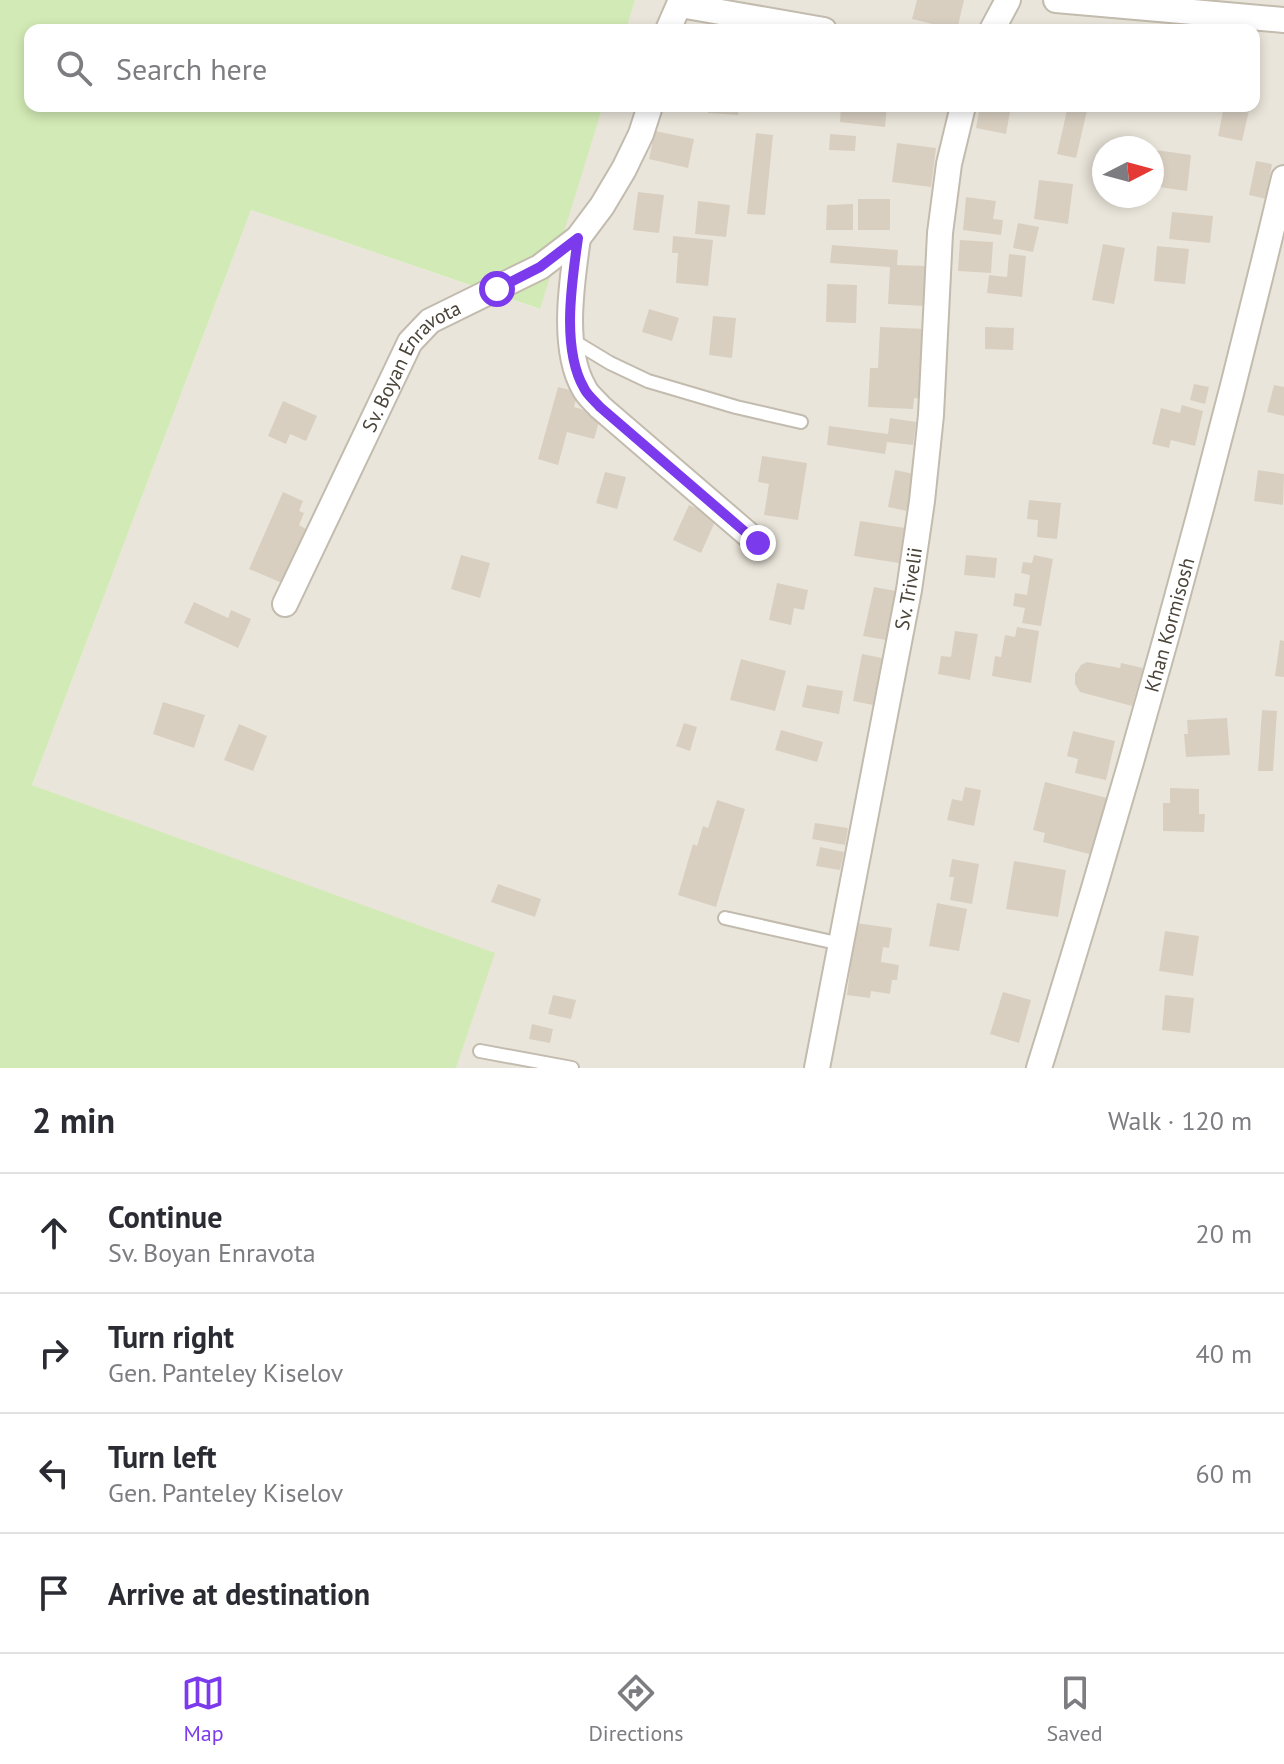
<!DOCTYPE html>
<meta charset="utf-8">
<style>
:root{--surface:#fff;--page:#f7f7f7;--text:#2b2b33;--muted:#7c7c81;--line:#e1e1e2;--accent:#7c3aed}
body{margin:0;font-family:"PT Sans",sans-serif;background:var(--page);color:var(--text)}
.compass{position:absolute;left:1092px;top:136px;width:72px;height:72px;border-radius:50%;background:var(--surface);box-shadow:0 4px 12px #0003;rotate:84deg}
.stop{position:absolute;width:24px;height:24px;margin:-18px;border:6px solid #7c3aed;border-radius:50%;background:#fff}
.stop.end{background:#7c3aed;border-color:#fff;box-shadow:0 2px 8px #0008}
.list{margin:0;padding:0;list-style:none}
h2{display:flex;justify-content:space-between;align-items:center;height:104px;margin:0;padding:0 32px;font-size:34px}
h2 small{font-size:26px;font-weight:400;color:var(--muted)}
.list li{display:grid;grid-template-columns:52px 1fr auto;gap:24px;align-items:center;box-sizing:border-box;height:120px;padding:0 32px;border-top:2px solid var(--line)}
.list b{display:block;font-size:30px;white-space:nowrap}
.list p{margin:0;font-size:26px;white-space:nowrap;color:var(--muted)}
.list em{font-size:26px;font-style:normal;color:var(--muted)}
.icon{flex:none;width:44px;height:44px;fill:none;stroke:currentColor;stroke-width:2;stroke-linecap:round;stroke-linejoin:round}
.map{position:relative;flex:none;width:1284px;height:1068px;overflow:hidden}
.search{position:absolute;background:var(--surface);box-shadow:0 4px 12px #0003;left:24px;right:24px;top:24px;height:88px;display:flex;align-items:center;gap:20px;box-sizing:border-box;padding:0 28px;border-radius:16px;color:var(--muted);font-size:30px}
.sheet{height:584px;background:var(--surface)}
nav{display:flex;justify-content:space-around;align-items:center;box-sizing:border-box;height:112px;border-top:2px solid var(--line);background:var(--surface);font-size:22px;color:var(--muted)}
nav a{display:grid;justify-items:center;gap:4px}
nav .on{color:var(--accent)}
.map>svg:first-child{display:block}
</style>
<div class="map">
<svg width="1284" height="1068" viewBox="0 0 1284 1068">
<rect width="100%" height="100%" fill="#f6f3ec"/>
<path fill="#eae5da" fill-rule="evenodd" d="M635 0H1284V1068H456L494 954 32 785 251 210 539 309 603 106H1254V30H626ZM1104 148H1152V196H1104Z"/>
<path fill="#d2eab5" d="M0 0H635L626 30H30V106H603L540 309 251 210 32 785 495 953 456 1068H0Z"/>
<g fill="#d8cfc1">
<path d="M917 0H964L957 30 912 19Z"/>
<path d="M708 106H738V115L708 113Z"/>
<path d="M841 106H887L885 127 840 122Z"/>
<path d="M980 106H1011L1006 134 976 128Z"/>
<path d="M1068 106H1088L1076 158 1057 154Z"/>
<path d="M1224 106H1250L1242 141 1218 136Z"/>
<path d="M655 131 694 139 688 168 649 159Z"/>
<path d="M756 133 773 135 765 215 747 214Z"/>
<path d="M830 134 856 136 855 151 829 150Z"/>
<path d="M897 143 936 148 931 187 892 182Z"/>
<path d="M1156 150 1191 155 1187 191 1152 186Z"/>
<path d="M1256 161 1272 164 1266 199 1249 195Z"/>
<path d="M1039 180 1073 184 1068 224 1034 219Z"/>
<path d="M638 192 664 195 659 233 633 230Z"/>
<path d="M966 197 996 201 993 219 1003 220 1001 235 963 230Z"/>
<rect x="858" y="199" width="32" height="31"/>
<path d="M698 201 730 205 726 237 695 234Z"/>
<path d="M853 204V230H826L827 205Z"/>
<path d="M1172 212 1213 216 1210 243 1169 239Z"/>
<path d="M1018 223 1039 227 1033 252 1013 248Z"/>
<path d="M673 236 713 240 708 286 676 283 678 253H672Z"/>
<path d="M960 240 993 242 991 273 958 271Z"/>
<path d="M1103 244 1125 248 1114 304 1092 300Z"/>
<path d="M832 245 898 250 897 265 926 266 924 306 888 304 890 267 830 263Z"/>
<path d="M1157 246 1189 249 1185 284 1154 281Z"/>
<path d="M1009 254 1026 256 1022 297 987 293 989 275 1007 277Z"/>
<path d="M827 284 857 285 856 323 826 322Z"/>
<path d="M649 309 679 318 672 341 642 332Z"/>
<path d="M713 316 736 318 732 358 709 355Z"/>
<path d="M880 327 926 329 923 399 914 398 913 409 868 407 870 368H878Z"/>
<path d="M985 327 1014 328 1013 350 985 349Z"/>
<path d="M1194 384 1209 387 1205 404 1190 400Z"/>
<path d="M1274 385 1284 387V416L1267 412Z"/>
<path d="M558 387 578 392 574 407 601 415 594 439 567 432 558 465 538 459Z"/>
<path d="M283 401 317 416 306 441 290 434 286 444 268 436Z"/>
<path d="M1182 405 1203 411 1195 446 1171 440 1169 448 1152 444 1161 408 1180 413Z"/>
<path d="M890 418 916 422 913 445 887 442 885 454 827 445 829 426 888 434Z"/>
<path d="M762 456 807 463 798 520 764 515 769 484 758 482Z"/>
<path d="M895 470 914 474 907 511 888 507Z"/>
<path d="M1258 470 1284 474 1283 505 1254 501Z"/>
<path d="M605 472 626 477 617 509 596 503Z"/>
<path d="M283 492 303 501 299 511 304 513 299 525 306 529 282 583 249 569Z"/>
<path d="M1029 500 1061 503 1057 539 1037 537 1038 520 1027 519Z"/>
<path d="M689 505 717 517 701 553 673 540Z"/>
<path d="M860 521 905 528 899 563 854 556Z"/>
<path d="M461 555 490 563 480 598 451 589Z"/>
<path d="M966 555 997 558 995 578 964 575Z"/>
<path d="M1034 555 1053 559 1041 626 1022 623 1025 608 1013 606 1015 593 1027 595 1030 575 1021 573 1023 562 1032 563Z"/>
<path d="M777 583 808 590 804 610 794 608 791 625 769 620Z"/>
<path d="M874 587 896 591 886 640 863 636Z"/>
<path d="M194 602 228 618 231 610 251 619 238 648 184 623Z"/>
<path d="M1017 627 1039 631 1031 683 992 676 995 656 1001 657 1005 635 1015 637Z"/>
<path d="M955 631 978 634 970 680 938 674 941 656 951 657Z"/>
<path d="M1280 640 1284 641V677L1275 676Z"/>
<path d="M862 654 882 658 873 705 853 701Z"/>
<path d="M741 659 786 671 775 711 730 700Z"/>
<path d="M1087 662 1120 668 1121 663 1143 668 1132 706 1080 692 1075 684V674L1081 665Z"/>
<path d="M807 685 843 691 839 714 802 707Z"/>
<path d="M163 702 205 715 194 748 153 734Z"/>
<path d="M1262 710 1277 711 1273 771H1258Z"/>
<path d="M1227 718 1230 755 1186 757 1184 734H1188L1187 720Z"/>
<path d="M684 723 697 727 690 751 676 746Z"/>
<path d="M239 724 267 736 253 771 224 760Z"/>
<path d="M781 730 823 742 817 762 775 750Z"/>
<path d="M1073 731 1115 741 1106 780 1075 773 1078 759 1067 756Z"/>
<path d="M1045 782 1107 798 1093 855 1043 842 1045 833 1033 830Z"/>
<path d="M965 787 981 790 974 826 947 820 952 799 962 801Z"/>
<path d="M1170 788 1199 789V814H1205L1204 832 1163 831V803H1170Z"/>
<path d="M717 800 745 809 716 907 678 895 693 844 697 846 703 826 708 828Z"/>
<path d="M815 823 848 828 845 845 812 839Z"/>
<path d="M820 847 844 852 840 870 816 866Z"/>
<path d="M952 859 979 864 972 904 950 900 954 877H949Z"/>
<path d="M1014 861 1066 870 1058 917 1006 909Z"/>
<path d="M498 884 541 899 535 917 491 902Z"/>
<path d="M937 903 967 909 959 951 929 946Z"/>
<path d="M856 923 892 928 889 948 883 947 881 962 899 965 897 980H892L890 994 871 991 870 998 847 995Z"/>
<path d="M1165 931 1199 936 1193 976 1159 971Z"/>
<path d="M1003 992 1031 1000 1019 1043 990 1034Z"/>
<path d="M553 995 576 1000 571 1019 548 1014Z"/>
<path d="M1165 995 1194 998 1190 1033 1162 1030Z"/>
<path d="M532 1024 553 1029 550 1043 529 1039Z"/>
</g>
<g fill="none" stroke-linecap="round" stroke-linejoin="round">
<defs>
<g id="lane">
<path d="M572 340 610 363 648 381 736 407 801 422"/>
<path d="M725 918 841 944"/>
<path d="M480 1051 572 1068"/>
</g>
<g id="street">
<path d="M1056 0 1284 20"/>
<path d="M680 5 824 30"/>
<path d="M668 30 681 0"/>
<path d="M992 30 1008 0"/>
<path d="M578 238C572 281 561 348 584 388 587 395 595 401 600 407L758 543"/>
<path id="s1" d="M285 604 410 342 430 321 540 267 578 238 602 206 624 169 641 134 650 106"/>
<path id="s2" d="M817 1068 909 590 922 501 931 415 940 233 949 164 963 106"/>
<path id="s3" d="M1039 1068C1131 775 1213 478 1284 178"/>
</g>
</defs>
<use href="#lane" stroke="#c2bbae" stroke-width="16"/>
<use href="#street" stroke="#c2bbae" stroke-width="28"/>
<use href="#lane" stroke="#fff" stroke-width="12"/>
<use href="#street" stroke="#fff" stroke-width="24"/>
</g>
<g fill="none" stroke-linecap="round" stroke-linejoin="round">
<path stroke="#7c3aed" stroke-width="10" d="M497 289 540 267 578 238C572 281 561 348 584 388 587 395 595 401 600 407L758 543"/>
</g>
<g text-anchor="middle" dominant-baseline="central" stroke-width="8" stroke-linejoin="round" paint-order="stroke">
<g font-size="20" fill="#4b4439" stroke="#fff">
<text stroke="none"><textPath href="#s1" startOffset="272">Sv. Boyan Enravota</textPath></text>
<text stroke="none"><textPath href="#s2" startOffset="488">Sv. Trivelii</textPath></text>
<text stroke="none"><textPath href="#s3" startOffset="462">Khan Kormisosh</textPath></text>
</g>
</g>
</svg>
<svg class="compass" viewBox="-18 -18 36 36"><path d="M0-13l5 13h-10z" fill="#e53935"/><path d="M0 13l5-13h-10z" fill="#7c7c81"/></svg>
<div class="stop" style="left:497px;top:289px"></div>
<div class="stop end" style="left:758px;top:543px"></div>
<div class="search"><svg class="icon" aria-label="search" viewBox="0 0 24 24"><circle cx="10" cy="10" r="6"/><path d="M15 15l6 6"/></svg>Search here</div>
</div>
<section class="sheet">
<h2>2 min<small>Walk · 120 m</small></h2>
<ul class="list">
<li><svg class="icon" aria-label="ahead" viewBox="0 0 24 24"><path d="M12 20V5M6 11l6-6 6 6"/></svg><div><b>Continue</b><p>Sv. Boyan Enravota</p></div><em>20 m</em></li>
<li><svg class="icon" aria-label="right" viewBox="0 0 24 24"><path d="M7 20v-9h11M14 6l5 5-5 5"/></svg><div><b>Turn right</b><p>Gen. Panteley Kiselov</p></div><em>40 m</em></li>
<li><svg class="icon" aria-label="left" viewBox="0 0 24 24"><path d="M17 20v-9H6M10 6l-5 5 5 5"/></svg><div><b>Turn left</b><p>Gen. Panteley Kiselov</p></div><em>60 m</em></li>
<li><svg class="icon" aria-label="arrive" viewBox="0 0 24 24"><path d="M6 21V4h12l-3 4 3 4H6"/></svg><div><b>Arrive at destination</b></div></li>
</ul>
</section>
<nav>
<a class="on"><svg class="icon" aria-label="map" viewBox="0 0 24 24"><path d="M3 6l6-2 6 2 6-2v14l-6 2-6-2-6 2zM9 4v14M15 6v14"/></svg>Map</a>
<a><svg class="icon" aria-label="directions" viewBox="0 0 24 24"><path d="M12 3l9 9-9 9-9-9zM9 14v-3h6M13 9l2 2-2 2"/></svg>Directions</a>
<a><svg class="icon" aria-label="saved" viewBox="0 0 24 24"><path d="M7 4h10v16l-5-4-5 4z"/></svg>Saved</a>
</nav>
